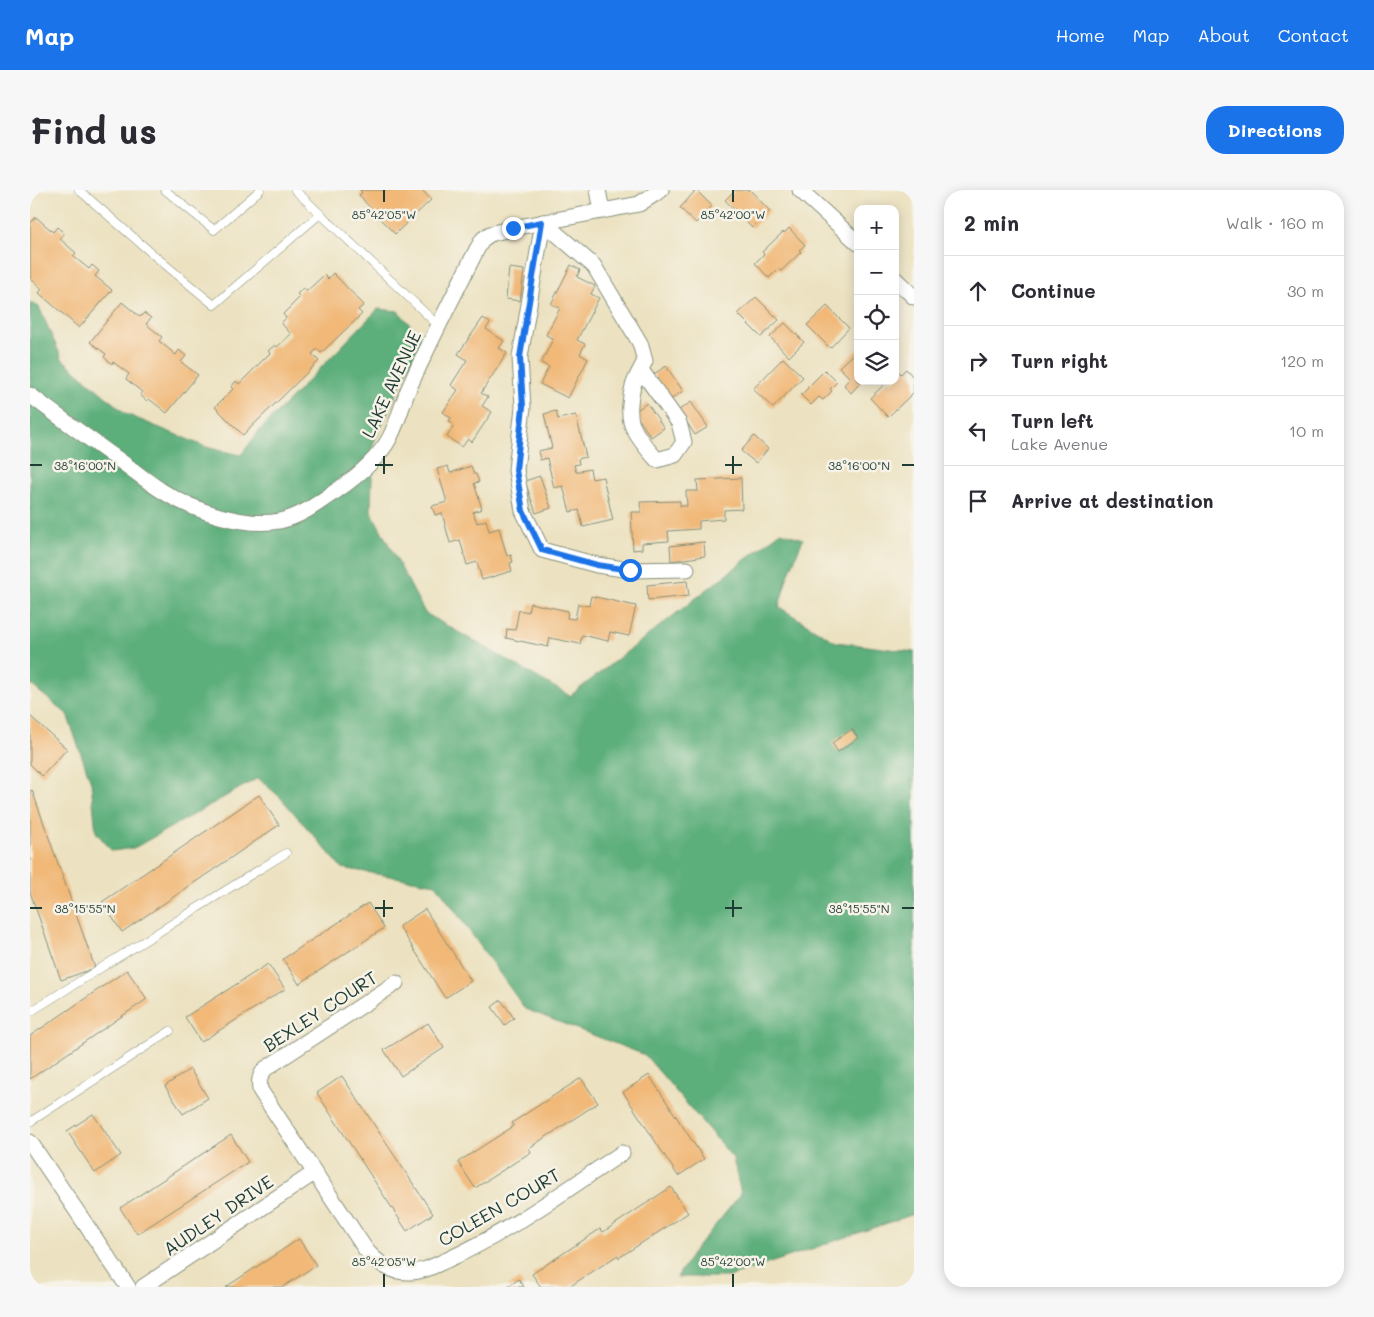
<!DOCTYPE html>
<meta charset="utf-8">
<style>
:root{--surface:#fff;--page:#f7f7f7;--text:#2b2b33;--muted:#7c7c81;--line:#e1e1e2;--accent:#1a73e8}
body{margin:0;font-family:Mali,sans-serif;background:var(--page);color:var(--text)}
.controls{position:absolute;right:15px;top:15px;display:grid;overflow:hidden;border-radius:10px;box-shadow:0 2px 12px #0003}
.controls button{width:45px;height:45px;display:grid;place-items:center;padding:0;border:0;border-bottom:1px solid var(--line);background:var(--surface);color:var(--text);font:25px sans-serif}
.stop{position:absolute;width:15px;height:15px;margin:-11px;border:4px solid #1a73e8;border-radius:50%;background:#fff}
.stop.end{background:#1a73e8;border-color:#fff;box-shadow:0 1px 5px #0008}
.list{margin:0;padding:0;list-style:none}
h2{display:flex;justify-content:space-between;align-items:center;height:65px;margin:0;padding:0 20px;font-size:21px}
h2 small{font-size:16px;font-weight:400;color:var(--muted)}
.list li{display:grid;grid-template-columns:32px 1fr auto;gap:15px;align-items:center;box-sizing:border-box;height:70px;padding:0 20px;border-top:1px solid var(--line)}
.list b{display:block;font-size:19px;white-space:nowrap}
.list p{margin:0;font-size:16px;white-space:nowrap;color:var(--muted)}
.list em{font-size:16px;font-style:normal;color:var(--muted)}
.icon{flex:none;width:28px;height:28px;fill:none;stroke:currentColor;stroke-width:2;stroke-linecap:round;stroke-linejoin:round}
.map{position:relative;flex:none;width:884px;height:1097px;overflow:hidden;border-radius:20px}
header{display:flex;align-items:center;gap:30px;box-sizing:border-box;height:70px;padding:0 25px;background:var(--accent);color:#fff}
header strong{font-size:24px}
nav{display:flex;gap:28px;margin-inline-start:auto;font-size:18px}
.intro{display:flex;align-items:center;justify-content:space-between;box-sizing:border-box;height:120px;padding:0 30px}
h1{margin:0;font-size:35px}
.button{padding:12px 22px;border-radius:20px;background:var(--accent);color:#fff;font-size:18px;font-weight:700}
main{display:flex;gap:30px;padding:0 30px}
aside{flex:1;background:var(--surface);border-radius:20px;box-shadow:0 2px 12px #0003}
.map>svg:first-child{display:block}
</style>
<header>
<strong>Map</strong>
<nav><a>Home</a><a>Map</a><a>About</a><a>Contact</a></nav>
</header>
<div class="intro"><h1>Find us</h1><a class="button">Directions</a></div>
<main>
<div class="map">
<svg width="884" height="1097" viewBox="0 0 884 1097">
<rect width="100%" height="100%" fill="#f7f3e8"/>
<filter id="ink" filterUnits="userSpaceOnUse"><feTurbulence type="fractalNoise" baseFrequency=".02" numOctaves="2"/><feDisplacementMap in="SourceGraphic" scale="10" xChannelSelector="R" yChannelSelector="G"/><feConvolveMatrix kernelMatrix="1 2 1 2 8 2 1 2 1" color-interpolation-filters="sRGB"/></filter>
<filter id="wash" filterUnits="userSpaceOnUse"><feTurbulence type="fractalNoise" baseFrequency=".0096" numOctaves="4" result="noise"/><feDisplacementMap in="SourceGraphic" scale="20" xChannelSelector="R" yChannelSelector="G"/><feGaussianBlur stdDeviation="1.12" result="paint"/><feColorMatrix in="noise" values="0 0 0 0 0 0 0 0 0 0 0 0 0 0 0 0 0 1.4 0 .05"/><feComposite in="paint" operator="in"/></filter>
<g filter="url(#wash)">
<rect width="100%" height="100%" fill="#ece2c1"/>
<path fill="#5cae7a" stroke="#3e7657" d="M0 112 9 117 32 169 96 224 176 257 211 265 230 240 348 119 368 121 392 148 343 254 341 321 395 423 540 506 751 342 773 349 756 391 749 417 806 452 884 462V1024L699 1087H647L665 1060 711 1004 703 968 615 865 495 819 406 694 312 678 250 607 228 588 104 658 82 661 66 642 61 592 37 524 0 494Z"/>
<g id="blocks">
<g fill="#f1b877">
<path d="M330 0H392L401 10 365 44 349 28 348 29 341 22 343 21 329 5 332 3Z"/>
<path d="M666 0 682 16 666 33 650 18Z"/>
<path d="M705 0H720L740 21 722 38 695 10Z"/>
<path d="M6 27 23 42 27 37 33 42 34 44 30 49 46 63 43 66 59 79 62 75 69 81 65 86 82 100 49 138 9 103 12 99 0 88V34Z"/>
<path d="M759 38 775 55 769 60 771 62 751 81 748 79 739 88 725 73 734 64 732 62 753 42 754 43Z"/>
<path d="M541 75 550 80 547 87 565 96 561 104 569 108 547 150 555 154 550 164 558 169 538 208 510 194 519 177 511 173 523 149 516 145 530 118 521 114Z"/>
<path d="M479 78 494 80 490 111 476 109Z"/>
<path d="M303 83 334 115 328 120 332 124 291 163 287 159 282 164 289 171 213 245 185 217 203 199 201 197 206 191 209 194 240 163 238 161 245 155 247 157 261 144 251 133 256 128 253 124 270 107 267 104 273 98 277 101 294 85 298 89Z"/>
<path d="M726 107 749 130 731 147 708 124Z"/>
<path d="M92 112 110 127 114 123 121 128 116 134 132 147 129 151 146 165 149 160 156 166 151 172 168 185 137 223 119 209 117 211 110 205 112 202 96 189 99 184 83 172 82 174 74 167 76 164 60 152Z"/>
<path d="M797 116 819 138 800 158 777 135Z"/>
<path d="M453 128 460 133 456 139 474 151 469 158 477 163 451 203 458 207 452 216 462 222 442 252 438 249 432 257 417 247 424 235 419 231 421 228 413 222 428 200 421 195 437 170 428 164Z"/>
<path d="M755 133 774 152 759 167 740 147Z"/>
<path d="M828 159V191H832L821 203 814 195 820 188 809 177Z"/>
<path d="M753 168 773 187 743 218 723 199Z"/>
<path d="M636 176 653 201 640 210 624 184Z"/>
<path d="M876 179 884 188V202L858 227 840 208 858 191H865V184L868 181 871 184Z"/>
<path d="M795 180 807 192 800 199 802 201 793 210 789 207 781 215 771 205 778 198H777Z"/>
<path d="M661 212 678 237 665 245 649 220Z"/>
<path d="M617 213 634 238 621 247 604 222Z"/>
<path d="M526 221 528 229 546 225 556 267 548 269 549 274 544 275 546 282 560 279 562 289 573 287 583 330 553 337 549 320 540 322 533 296 524 298 517 268 510 270 508 261 522 258 514 224Z"/>
<path d="M724 246 738 259 726 273 711 261Z"/>
<path d="M418 276 420 283 441 276 444 284H446L449 292 444 293 452 319 443 322 447 333 456 330 459 341 469 338 477 366 481 365 483 372 480 373 482 381 452 390 447 372 437 375 430 350 420 353 412 323 405 325 402 316 417 312 407 279Z"/>
<path d="M510 286 521 318 506 323 495 291Z"/>
<path d="M711 288 712 319 694 320V329L669 331V339L638 341 639 351 612 353V359L603 360 601 322H611L610 312 650 311V316H657L656 301H668L667 290Z"/>
<path d="M674 352 675 366 641 371 640 356Z"/>
<path d="M657 391 659 406 618 410 617 395Z"/>
<path d="M561 406 606 416 599 446 580 442 578 451 552 445 550 454 520 448 518 457 476 448 477 439 485 440 489 420 498 422 500 413 538 421 537 428 545 429 548 414 559 416Z"/>
<path d="M0 526 37 559 12 586 0 574Z"/>
<path d="M822 539 828 548 808 562 802 553Z"/>
<path d="M2 600 65 778 31 790 0 702V601Z"/>
<path d="M229 605 249 635 92 742 72 712Z"/>
<path d="M338 713 354 738 269 794 253 769Z"/>
<path d="M395 719 441 791 415 808 369 736Z"/>
<path d="M238 774 255 799 171 852 155 827Z"/>
<path d="M97 780 117 809 0 889V846Z"/>
<path d="M471 810 484 828 475 835 462 817Z"/>
<path d="M398 833 414 858 371 886 354 860Z"/>
<path d="M160 879 178 908 153 924 135 896Z"/>
<path d="M619 885 674 969 648 986 593 902Z"/>
<path d="M312 886 403 1024 377 1041 287 903Z"/>
<path d="M551 888 568 913 499 958 501 962 445 998 428 972 484 936 482 933 483 932Z"/>
<path d="M63 924 91 965 65 983 37 941Z"/>
<path d="M201 945 218 972 107 1044 90 1018Z"/>
<path d="M641 997 658 1023 593 1065 589 1068 588 1065 539 1097H511L502 1084 570 1039 573 1042Z"/>
<path d="M269 1049 286 1075 253 1097H196Z"/>
<path d="M489 1089 494 1097H477Z"/>
</g>
</g>
</g>
<g filter="url(#ink)">
<use href="#blocks" fill-opacity="0" stroke="#86907a" stroke-width="1"/>
<g fill="none" stroke-linecap="round" stroke-linejoin="round">
<defs>
<g id="lane">
<path d="M49 0 126 67 184 115 290 24"/>
<path d="M135 0 184 40 230 0"/>
<path d="M265 0 409 136"/>
<path d="M0 822 256 663"/>
<path d="M0 932 140 841"/>
</g>
<g id="street">
<path d="M568 0 572 21"/>
<path d="M770 0 828 53"/>
<path d="M513 32 490 167 493 217 486 280 493 321 512 360 567 375 600 380 657 379"/>
<path d="M513 32 564 76 610 153 615 171C611 179 606 187 603 196 600 207 598 224 602 235 607 247 618 260 627 270L645 265 654 252 649 233 611 180"/>
<path d="M865 89 884 107"/>
<path d="M0 205C26 225 53 244 79 263 97 275 113 289 132 301 162 320 214 338 250 331 268 327 283 317 297 307 319 293 342 275 356 254 367 238 371 216 379 198 400 151 424 105 447 59L453 49 460 44 483 38 609 14 631 0"/>
<path d="M366 793 235 879C229 887 229 891 230 900L336 1060C348 1073 359 1082 378 1082 392 1083 405 1075 417 1070 479 1042 536 1000 592 963"/>
<path d="M0 952 98 1097"/>
<path d="M113 1097 284 983"/>
</g>
</defs>
<use href="#lane" stroke="#86907a" stroke-width="9"/>
<use href="#street" stroke="#86907a" stroke-width="17"/>
<use href="#lane" stroke="#fff" stroke-width="8"/>
<use href="#street" stroke="#fff" stroke-width="15"/>
</g>
</g>
<g fill="none" stroke-linecap="round" stroke-linejoin="round" filter="url(#ink)">
<path stroke="#1a73e8" stroke-width="6" d="M483 38 512 32 490 167 493 217 486 280 493 321 512 360 567 375 600 380"/>
</g>
<path fill="none" stroke="#1f3d34" stroke-width="2" d="M354 0V12M703 0V12M354 266V284M703 266V284M0 275H12M345 275H363M695 275H712M872 275H884M354 710V727M703 710V727M0 718H12M345 718H363M695 718H712M872 718H884M354 1084V1097M703 1084V1097"/>
<g text-anchor="middle" dominant-baseline="central" stroke-width="5" stroke-linejoin="round" paint-order="stroke">
<g font-size="18" fill="#1f3d34" stroke="#f7f3e8">
<text transform="translate(361 194) rotate(-65)">LAKE AVENUE</text>
<text transform="translate(290 821) rotate(-33)">BEXLEY COURT</text>
<text transform="translate(469 1017) rotate(-30)">COLEEN COURT</text>
<text transform="translate(188 1025) rotate(-34)">AUDLEY DRIVE</text>
</g>
</g>
<g font-size="12" text-anchor="middle" fill="#1f3d34" stroke="#f7f3e8" stroke-width="5" stroke-linejoin="round" paint-order="stroke">
<text x="354" y="29">85°42'05"W</text>
<text x="703" y="29">85°42'00"W</text>
<text x="55" y="280">38°16'00"N</text>
<text x="829" y="280">38°16'00"N</text>
<text x="55" y="723">38°15'55"N</text>
<text x="829" y="723">38°15'55"N</text>
<text x="354" y="1076">85°42'05"W</text>
<text x="703" y="1076">85°42'00"W</text>
</g>
</svg>
<div class="controls">
<button>+</button>
<button>−</button>
<button><svg class="icon" aria-label="locate" viewBox="0 0 24 24"><circle cx="12" cy="12" r="6"/><path d="M12 2v4M12 18v4M2 12h4M18 12h4"/></svg></button>
<button><svg class="icon" aria-label="layers" viewBox="0 0 24 24"><path d="M12 4l9 5-9 5-9-5zM3 14l9 5 9-5"/></svg></button>
</div>
<div class="stop" style="left:600px;top:380px"></div>
<div class="stop end" style="left:483px;top:38px"></div>
</div>
<aside>
<h2>2 min<small>Walk · 160 m</small></h2>
<ul class="list">
<li><svg class="icon" aria-label="ahead" viewBox="0 0 24 24"><path d="M12 20V5M6 11l6-6 6 6"/></svg><div><b>Continue</b></div><em>30 m</em></li>
<li><svg class="icon" aria-label="right" viewBox="0 0 24 24"><path d="M7 20v-9h11M14 6l5 5-5 5"/></svg><div><b>Turn right</b></div><em>120 m</em></li>
<li><svg class="icon" aria-label="left" viewBox="0 0 24 24"><path d="M17 20v-9H6M10 6l-5 5 5 5"/></svg><div><b>Turn left</b><p>Lake Avenue</p></div><em>10 m</em></li>
<li><svg class="icon" aria-label="arrive" viewBox="0 0 24 24"><path d="M6 21V4h12l-3 4 3 4H6"/></svg><div><b>Arrive at destination</b></div></li>
</ul>
</aside>
</main>
